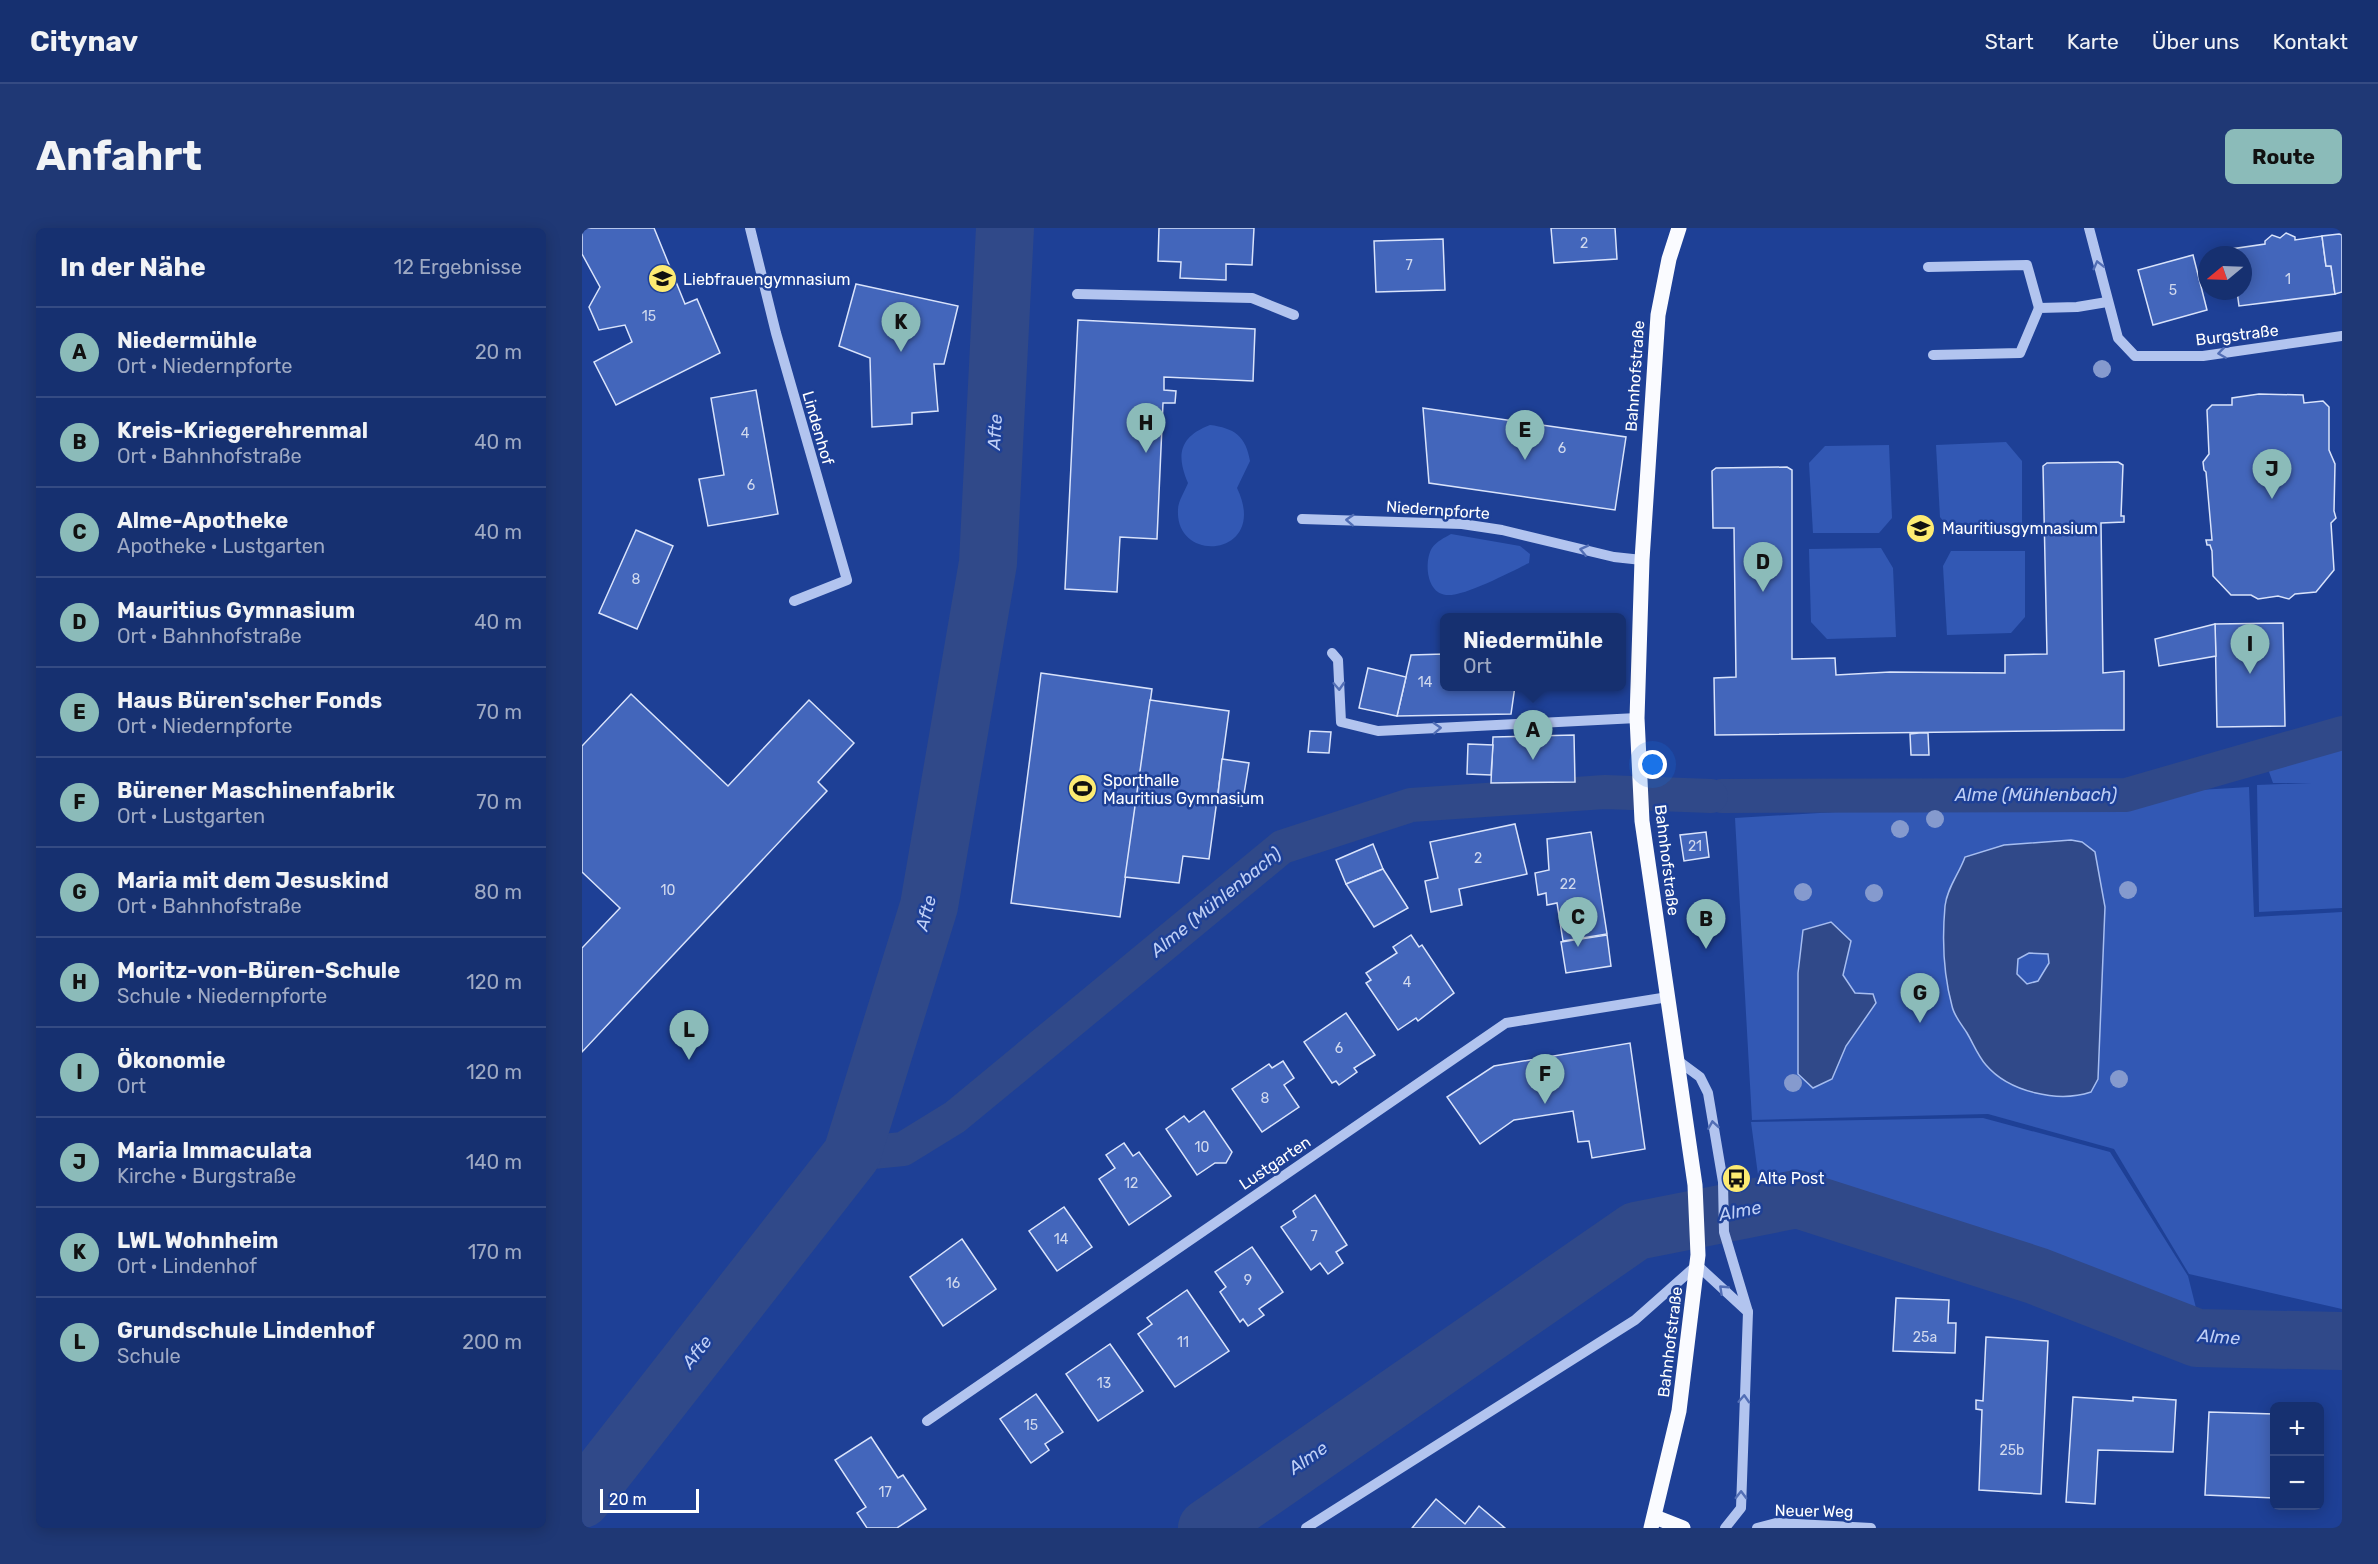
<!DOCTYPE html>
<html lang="de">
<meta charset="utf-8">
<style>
:root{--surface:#163070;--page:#1f3875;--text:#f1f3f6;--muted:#9ea9c3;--line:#354b83;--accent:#8bbbb9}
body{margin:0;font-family:Rubik,sans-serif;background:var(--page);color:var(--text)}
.controls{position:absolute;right:18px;bottom:18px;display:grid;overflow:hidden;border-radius:9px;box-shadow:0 3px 15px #0003}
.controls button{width:54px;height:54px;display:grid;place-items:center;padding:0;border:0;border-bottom:2px solid var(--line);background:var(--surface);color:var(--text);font:30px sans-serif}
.compass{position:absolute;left:1616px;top:18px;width:54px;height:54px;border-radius:50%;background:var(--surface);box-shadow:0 3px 15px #0003;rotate:251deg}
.scale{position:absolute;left:18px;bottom:15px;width:99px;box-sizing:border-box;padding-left:6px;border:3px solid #fff;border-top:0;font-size:16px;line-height:21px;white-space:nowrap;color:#fff;-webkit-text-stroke:4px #1e4096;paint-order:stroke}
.you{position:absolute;left:1071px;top:537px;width:21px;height:21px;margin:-15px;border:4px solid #fff;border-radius:50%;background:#1a73e8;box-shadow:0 0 0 9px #1a73e833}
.badge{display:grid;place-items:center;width:39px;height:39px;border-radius:50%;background:var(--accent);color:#111;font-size:20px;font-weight:700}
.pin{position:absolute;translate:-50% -50px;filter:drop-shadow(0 2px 3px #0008)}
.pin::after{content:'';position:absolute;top:32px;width:21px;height:18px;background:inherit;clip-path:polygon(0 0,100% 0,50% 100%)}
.popup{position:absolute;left:858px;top:385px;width:186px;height:78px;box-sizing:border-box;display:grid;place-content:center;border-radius:9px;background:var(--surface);filter:drop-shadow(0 2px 4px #0005);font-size:20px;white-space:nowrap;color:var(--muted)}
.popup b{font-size:22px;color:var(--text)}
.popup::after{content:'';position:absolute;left:50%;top:100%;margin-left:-12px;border:12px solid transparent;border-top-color:var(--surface)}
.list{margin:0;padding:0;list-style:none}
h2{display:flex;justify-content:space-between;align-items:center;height:78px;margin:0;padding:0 24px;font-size:26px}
h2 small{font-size:20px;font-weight:400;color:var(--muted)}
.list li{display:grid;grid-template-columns:39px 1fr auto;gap:18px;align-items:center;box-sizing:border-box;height:90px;padding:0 24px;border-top:2px solid var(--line)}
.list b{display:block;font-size:22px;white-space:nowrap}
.list p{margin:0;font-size:20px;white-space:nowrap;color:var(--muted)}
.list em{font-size:20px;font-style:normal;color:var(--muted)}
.map{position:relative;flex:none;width:1760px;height:1300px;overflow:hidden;border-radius:9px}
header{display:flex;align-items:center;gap:36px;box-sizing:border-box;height:84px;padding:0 30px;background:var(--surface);border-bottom:2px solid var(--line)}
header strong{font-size:28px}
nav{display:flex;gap:33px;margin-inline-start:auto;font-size:21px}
.intro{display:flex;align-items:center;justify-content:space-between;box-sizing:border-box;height:144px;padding:0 36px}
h1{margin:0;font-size:42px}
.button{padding:15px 27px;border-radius:9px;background:var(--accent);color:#111;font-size:21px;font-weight:700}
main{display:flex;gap:36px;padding:0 36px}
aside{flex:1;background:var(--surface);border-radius:9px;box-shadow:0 3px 15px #0003}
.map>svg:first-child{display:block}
</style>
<header>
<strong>Citynav</strong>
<nav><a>Start</a><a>Karte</a><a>Über uns</a><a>Kontakt</a></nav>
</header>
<div class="intro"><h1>Anfahrt</h1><a class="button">Route</a></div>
<main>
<aside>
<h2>In der Nähe<small>12 Ergebnisse</small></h2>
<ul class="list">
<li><span class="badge">A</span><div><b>Niedermühle</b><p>Ort · Niedernpforte</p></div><em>20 m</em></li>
<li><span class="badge">B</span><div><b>Kreis-Kriegerehrenmal</b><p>Ort · Bahnhofstraße</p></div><em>40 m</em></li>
<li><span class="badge">C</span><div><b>Alme-Apotheke</b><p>Apotheke · Lustgarten</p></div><em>40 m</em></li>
<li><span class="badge">D</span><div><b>Mauritius Gymnasium</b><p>Ort · Bahnhofstraße</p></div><em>40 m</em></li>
<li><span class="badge">E</span><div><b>Haus Büren'scher Fonds</b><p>Ort · Niedernpforte</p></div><em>70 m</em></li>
<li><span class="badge">F</span><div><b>Bürener Maschinenfabrik</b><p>Ort · Lustgarten</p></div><em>70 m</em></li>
<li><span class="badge">G</span><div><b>Maria mit dem Jesuskind</b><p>Ort · Bahnhofstraße</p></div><em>80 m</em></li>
<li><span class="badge">H</span><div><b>Moritz-von-Büren-Schule</b><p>Schule · Niedernpforte</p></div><em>120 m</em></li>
<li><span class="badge">I</span><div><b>Ökonomie</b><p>Ort</p></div><em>120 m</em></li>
<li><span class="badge">J</span><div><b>Maria Immaculata</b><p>Kirche · Burgstraße</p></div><em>140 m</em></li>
<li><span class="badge">K</span><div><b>LWL Wohnheim</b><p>Ort · Lindenhof</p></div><em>170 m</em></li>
<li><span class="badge">L</span><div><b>Grundschule Lindenhof</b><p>Schule</p></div><em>200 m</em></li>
</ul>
</aside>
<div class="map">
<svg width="1760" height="1300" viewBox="0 0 1760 1300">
<rect width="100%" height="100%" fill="#1e4096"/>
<g fill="#3258b4">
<path d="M628 197C652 200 664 208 668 233L655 260C688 328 593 338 596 282 596 273 603 263 606 255 594 227 597 209 628 197Z"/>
<path d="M1424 214 1440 233V300L1368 302 1358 289 1354 217Z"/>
<path d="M1307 217 1310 290 1297 305H1231L1227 235 1243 218Z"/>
<path d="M869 306 938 318 948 326 947 335C930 343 882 369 864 367 844 365 842 333 850 320 855 313 862 310 869 306Z"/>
<path d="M1299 320 1311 340 1314 409 1245 411 1229 394 1227 321Z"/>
<path d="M1369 323H1443V389L1429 405 1365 407 1361 338Z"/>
<path d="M1760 519V680L1677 684 1675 557 1730 555H1691L1686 541Z"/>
<path d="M1667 559 1672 689 1760 684V1081L1607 1046 1532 921 1406 886 1170 892 1153 590Z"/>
<path d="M1401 890 1528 924 1606 1048 1617 1092 1450 1027 1176 947 1169 894Z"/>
</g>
<g fill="#304989" stroke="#a6bdf0" stroke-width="1.5" fill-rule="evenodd">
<path d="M1489 612 1500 614 1513 624 1523 679 1516 851 1509 864C1476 875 1427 864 1404 837 1396 828 1391 815 1385 805 1380 797 1372 788 1370 778 1361 745 1360 712 1363 678 1365 660 1377 646 1383 629L1422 617ZM1447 725 1466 726 1467 735 1456 753 1445 756 1435 746 1436 731Z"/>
<path d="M1249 694 1269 713 1261 747 1273 765 1291 766 1294 775 1264 818 1250 851 1231 860 1216 846V745L1221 702Z"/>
</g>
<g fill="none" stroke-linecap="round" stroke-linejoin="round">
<g stroke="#304989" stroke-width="34">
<path d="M1140 568 1544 567 1760 505"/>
<path d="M270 926 321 921 373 889 700 619 829 577 1023 564 1129 568"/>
</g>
<g stroke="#304989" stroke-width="58">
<path d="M0 1271 270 926 347 678 406 335 423 0"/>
<path d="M625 1300 1054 1003 1215 971 1455 1048 1615 1110 1760 1113"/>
</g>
</g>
<g fill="#4366bb" stroke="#d9e3fb" stroke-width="1.5">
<path d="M0 0H72L103 76 115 71 138 125 34 177 12 134 50 114 43 97 17 102 7 79 18 59 0 26Z"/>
<path d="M577 0H672L670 37 644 36V52L598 50 599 34 576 33Z"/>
<path d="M969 0H1033L1035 31 972 35Z"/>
<path d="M1704 5 1713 9V12L1740 8 1744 38H1749L1753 66 1657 78 1655 63H1661V27H1650L1649 21 1683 16V13L1690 7 1698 10Z"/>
<path d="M1757 6 1760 7V64L1753 66 1749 38H1744L1740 8Z"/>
<path d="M861 11 863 62 794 64 792 13Z"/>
<path d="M1611 27 1625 82 1571 97 1556 42Z"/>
<path d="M274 56 376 78 362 136H352L356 183 330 185V196L290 199 288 130 257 118Z"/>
<path d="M496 92 673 101 671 153 582 149V162L594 163 593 175H581L575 311 538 309 535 364 483 361Z"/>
<path d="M174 162 196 286 126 298 117 251 142 247 129 170Z"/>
<path d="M1677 166 1721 167 1722 175 1741 173 1747 179V222L1753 236 1752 283 1754 290 1749 295 1752 342 1734 364 1713 366 1707 371 1696 368 1676 371 1669 367H1649L1631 348 1630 323 1628 317H1625L1624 312H1630L1624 244 1622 242 1621 234 1627 226 1625 182 1630 177H1650V170Z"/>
<path d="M841 180 1044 209 1033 282 847 255Z"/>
<path d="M1536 234 1541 237 1539 288H1542V294L1519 295 1521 445 1542 443V502L1133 507 1132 450 1154 449 1152 300H1131L1130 243 1134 240 1205 239 1210 242V431L1253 430 1254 447 1308 444 1423 445V427L1465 426 1461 238 1465 235Z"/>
<path d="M54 302 91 318 55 401 17 385Z"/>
<path d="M1701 395 1703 498 1635 499 1633 396Z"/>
<path d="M1633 396 1634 428 1577 438 1573 411Z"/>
<path d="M862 426V458H933L929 486 815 488 829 427Z"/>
<path d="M786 440 824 449 815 488 777 480Z"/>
<path d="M459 445 570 461 538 689 429 675Z"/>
<path d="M49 466 146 558 227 472 272 515 236 554 245 563 0 824V720L38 680 0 644V518Z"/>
<path d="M568 472 647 483 627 631 601 628 597 655 543 649Z"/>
<path d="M728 503 749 504 747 525 726 524Z"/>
<path d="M1337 505H1346L1347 527H1329L1328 506Z"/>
<path d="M992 507 993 554 909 555 911 509Z"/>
<path d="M886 516 911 517 909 547 885 546Z"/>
<path d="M640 531 667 535 660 578 635 575Z"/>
<path d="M933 596 945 646 877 661 880 677 849 684 843 653 856 650 848 614Z"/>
<path d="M1009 604 1025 706 981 713 975 675 965 677 964 665 956 667 953 645 967 642 965 611Z"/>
<path d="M1124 604 1127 629 1102 633 1098 607Z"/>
<path d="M791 616 801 641 764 656 754 632Z"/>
<path d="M801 641 826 680 792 699 764 656Z"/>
<path d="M829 707 837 719 840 717 872 765 836 793 834 790 816 802 784 755 789 752 784 745 815 725 811 719Z"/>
<path d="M1025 707 1029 738 984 745 979 714Z"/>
<path d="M764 785 793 827 772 840 775 844 757 857 754 853 750 855 722 814Z"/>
<path d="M1048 815 1063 921 1010 930 1007 913 996 914 991 883 932 892 898 916 865 869 912 838Z"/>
<path d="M701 833 712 850 702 857 717 879 680 904 650 861 687 836 690 840Z"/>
<path d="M622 883 650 924 644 935H633L615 947 584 901 602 888 607 894Z"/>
<path d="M542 915 551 928 557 924 589 968 547 997 517 951 533 940 524 927Z"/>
<path d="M733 967 765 1017 754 1024 761 1035 746 1046 738 1035 729 1042 699 999 714 989 711 983Z"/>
<path d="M482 979 510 1019 475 1043 447 1003Z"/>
<path d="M380 1011 414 1061 361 1098 328 1049Z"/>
<path d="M670 1019 701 1064 677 1081 682 1087 666 1098 661 1091 658 1094 638 1064 644 1059 633 1044Z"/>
<path d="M605 1062 647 1123 593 1159 556 1106 570 1096 565 1090Z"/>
<path d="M1314 1070 1367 1072 1366 1095H1374L1373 1125 1311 1123Z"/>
<path d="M1404 1109 1466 1113 1459 1266 1397 1262 1400 1182 1394 1181V1172L1401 1173Z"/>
<path d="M528 1116 561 1163 516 1193 484 1146Z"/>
<path d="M454 1166 481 1204 463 1216 467 1222 449 1235 418 1191Z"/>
<path d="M1491 1169 1551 1173V1169L1594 1172 1591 1224 1516 1222 1513 1276 1484 1274Z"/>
<path d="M1627 1184 1692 1186V1270L1623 1267Z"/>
<path d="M289 1209 316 1250 321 1247 344 1281 315 1300H285L275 1285 284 1279 253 1232Z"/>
<path d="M854 1271 883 1296 897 1278 923 1300H830Z"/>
</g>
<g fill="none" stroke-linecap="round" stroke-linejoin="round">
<g stroke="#b2c4ef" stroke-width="10">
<path d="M168 0 194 105 265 352 212 373"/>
<path d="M1507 0 1536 110 1553 128H1621L1760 108"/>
<path d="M1346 39 1445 37 1457 80"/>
<path d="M495 66 670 70 712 87"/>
<path d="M1351 127 1438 125 1457 80 1495 79 1525 74"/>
<path d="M720 291 880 296 920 302 1032 329 1060 332"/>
<path d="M750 425 756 432 759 494 796 503 1055 490"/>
<path d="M1095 832 1118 849 1126 865 1141 954 1142 1004 1166 1084 1159 1280 1143 1300"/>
<path d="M345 1193 924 795 1086 769"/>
<path d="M724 1300 1053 1092 1115 1037 1166 1084"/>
<path d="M1175 1300 1194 1295 1289 1300"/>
</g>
<g stroke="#fafbff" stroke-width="15">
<path d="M1073 1289 1101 1300"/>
<path d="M1069 1300 1097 1183 1116 1027 1113 957 1060 593 1055 490 1060 332 1076 87 1087 31 1097 0"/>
</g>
</g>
<g fill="#859ace">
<circle cx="1520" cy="141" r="9"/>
<circle cx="1353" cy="591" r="9"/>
<circle cx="1318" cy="601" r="9"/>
<circle cx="1546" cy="662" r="9"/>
<circle cx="1221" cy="664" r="9"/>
<circle cx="1292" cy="665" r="9"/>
<circle cx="1537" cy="851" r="9"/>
<circle cx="1211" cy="855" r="9"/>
</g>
<defs><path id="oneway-chevron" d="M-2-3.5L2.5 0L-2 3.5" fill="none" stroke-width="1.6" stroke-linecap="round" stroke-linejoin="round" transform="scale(1.5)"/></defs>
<g stroke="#526eb5">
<use href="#oneway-chevron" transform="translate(1516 37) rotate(-104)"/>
<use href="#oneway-chevron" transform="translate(1640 125) rotate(172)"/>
<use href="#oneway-chevron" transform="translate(768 292) rotate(-177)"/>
<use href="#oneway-chevron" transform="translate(1002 322) rotate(-167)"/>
<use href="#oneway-chevron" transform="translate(757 458) rotate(87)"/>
<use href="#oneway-chevron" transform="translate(855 500) rotate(-3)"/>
<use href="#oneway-chevron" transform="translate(1131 897) rotate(-99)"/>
<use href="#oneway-chevron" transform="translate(1141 1061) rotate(-137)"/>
<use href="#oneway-chevron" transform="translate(1162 1171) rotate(-87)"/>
<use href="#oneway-chevron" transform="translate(1159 1267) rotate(-89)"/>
</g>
<defs>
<symbol id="school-disc" viewBox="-11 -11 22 22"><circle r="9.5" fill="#fdeb72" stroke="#1e4096"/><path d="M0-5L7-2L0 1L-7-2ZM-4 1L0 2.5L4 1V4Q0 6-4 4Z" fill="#111"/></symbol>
<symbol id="stadium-disc" viewBox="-11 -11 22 22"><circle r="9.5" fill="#fdeb72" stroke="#1e4096"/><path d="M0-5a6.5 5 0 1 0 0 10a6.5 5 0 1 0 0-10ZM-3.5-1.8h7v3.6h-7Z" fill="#111"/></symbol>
<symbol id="bus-disc" viewBox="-11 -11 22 22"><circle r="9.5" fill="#fdeb72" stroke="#1e4096"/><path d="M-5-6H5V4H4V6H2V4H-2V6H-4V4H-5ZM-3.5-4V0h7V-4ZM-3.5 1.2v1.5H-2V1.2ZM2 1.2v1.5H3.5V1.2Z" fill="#111"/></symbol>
</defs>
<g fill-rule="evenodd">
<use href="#school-disc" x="64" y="34" width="33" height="33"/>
<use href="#school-disc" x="1322" y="284" width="33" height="33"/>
<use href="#stadium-disc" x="484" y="544" width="33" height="33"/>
<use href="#bus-disc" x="1138" y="934" width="33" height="33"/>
</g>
<g text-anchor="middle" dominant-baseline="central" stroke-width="5" stroke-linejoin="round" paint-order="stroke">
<g font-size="14" fill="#d0d9ee">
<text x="1002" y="15">2</text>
<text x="827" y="37">7</text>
<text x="1706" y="51">1</text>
<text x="1591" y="62">5</text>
<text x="67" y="88">15</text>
<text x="163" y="205">4</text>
<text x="980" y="220">6</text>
<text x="169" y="257">6</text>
<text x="54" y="351">8</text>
<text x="843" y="454">14</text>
<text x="1113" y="618">21</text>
<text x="896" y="630">2</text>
<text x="986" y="656">22</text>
<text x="86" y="662">10</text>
<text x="825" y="754">4</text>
<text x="757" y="820">6</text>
<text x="683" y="870">8</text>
<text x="620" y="919">10</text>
<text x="549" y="955">12</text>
<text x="732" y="1008">7</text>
<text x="479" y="1011">14</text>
<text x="666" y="1052">9</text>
<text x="371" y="1055">16</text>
<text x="1343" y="1109">25a</text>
<text x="601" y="1114">11</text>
<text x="522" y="1155">13</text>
<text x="449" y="1197">15</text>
<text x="1430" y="1222">25b</text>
<text x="303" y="1264">17</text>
</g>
<g font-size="16" fill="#fff" stroke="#1e4096" text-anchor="start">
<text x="101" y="51">Liebfrauengymnasium</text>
<text x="1360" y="300">Mauritiusgymnasium</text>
<text x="521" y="552">Sporthalle<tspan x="521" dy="18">Mauritius Gymnasium</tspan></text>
<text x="1175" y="950">Alte Post</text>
</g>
<g font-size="16" fill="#fff" stroke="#1e4096">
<text transform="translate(1655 107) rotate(-7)">Burgstraße</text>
<text transform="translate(1053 148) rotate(-86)">Bahnhofstraße</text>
<text transform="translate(236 200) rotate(74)">Lindenhof</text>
<text transform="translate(856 282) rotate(4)">Niedernpforte</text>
<text transform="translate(1085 632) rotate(83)">Bahnhofstraße</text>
<text transform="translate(693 935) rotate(-34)">Lustgarten</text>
<text transform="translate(1088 1114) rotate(-83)">Bahnhofstraße</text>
<text transform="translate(1232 1283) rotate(1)">Neuer Weg</text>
</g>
<g font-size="18" font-style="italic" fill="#bfcff6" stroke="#1e4096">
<text transform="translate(413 204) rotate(-87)">Afte</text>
<text x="1454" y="567">Alme (Mühlenbach)</text>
<text transform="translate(634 674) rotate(-39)">Alme (Mühlenbach)</text>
<text transform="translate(344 685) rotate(-75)">Afte</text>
<text transform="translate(1158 983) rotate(-11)">Alme</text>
<text transform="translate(1637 1109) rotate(4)">Alme</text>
<text transform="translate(115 1124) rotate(-52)">Afte</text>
<text transform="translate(726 1230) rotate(-35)">Alme</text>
</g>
</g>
</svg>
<div class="controls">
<button>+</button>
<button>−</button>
</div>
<svg class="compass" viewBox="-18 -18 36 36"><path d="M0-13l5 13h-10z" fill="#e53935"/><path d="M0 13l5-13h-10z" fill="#9ea9c3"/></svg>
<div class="scale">20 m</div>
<div class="you"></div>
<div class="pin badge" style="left:951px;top:532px">A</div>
<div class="popup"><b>Niedermühle</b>Ort</div>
<div class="pin badge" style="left:1124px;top:721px">B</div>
<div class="pin badge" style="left:996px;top:719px">C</div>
<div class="pin badge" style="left:1181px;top:364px">D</div>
<div class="pin badge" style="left:943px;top:232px">E</div>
<div class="pin badge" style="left:963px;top:876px">F</div>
<div class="pin badge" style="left:1338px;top:795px">G</div>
<div class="pin badge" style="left:564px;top:225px">H</div>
<div class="pin badge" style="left:1668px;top:446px">I</div>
<div class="pin badge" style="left:1690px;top:271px">J</div>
<div class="pin badge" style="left:319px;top:124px">K</div>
<div class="pin badge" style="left:107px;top:832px">L</div>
</div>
</main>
